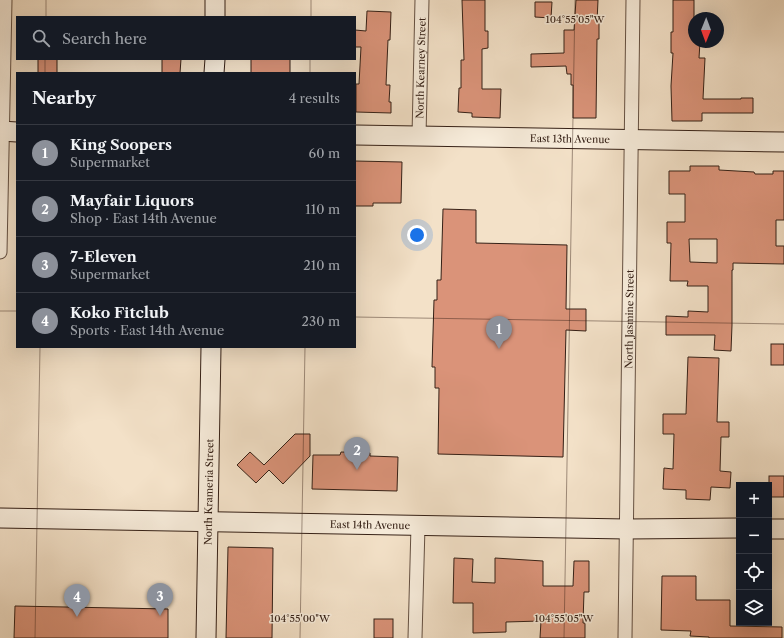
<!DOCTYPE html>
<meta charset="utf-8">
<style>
:root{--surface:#171b24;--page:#20242c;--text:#f1f3f6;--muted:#9ea1a6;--line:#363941;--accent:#8c9099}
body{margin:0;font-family:"Libre Caslon Text",serif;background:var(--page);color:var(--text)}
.controls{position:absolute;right:12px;bottom:12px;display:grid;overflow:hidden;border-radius:0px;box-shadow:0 4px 16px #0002}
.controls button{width:36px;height:36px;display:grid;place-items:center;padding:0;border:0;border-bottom:1px solid var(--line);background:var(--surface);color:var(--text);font:20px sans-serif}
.compass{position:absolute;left:688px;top:12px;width:36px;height:36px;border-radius:50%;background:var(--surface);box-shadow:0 4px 16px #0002;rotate:181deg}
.you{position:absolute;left:417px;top:235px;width:14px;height:14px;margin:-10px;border:3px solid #fff;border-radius:50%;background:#1a73e8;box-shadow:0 0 0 6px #1a73e833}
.badge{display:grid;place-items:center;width:26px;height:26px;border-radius:50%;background:var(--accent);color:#fff;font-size:13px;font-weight:700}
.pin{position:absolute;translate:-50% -33px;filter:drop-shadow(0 1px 2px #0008)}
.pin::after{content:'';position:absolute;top:21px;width:14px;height:12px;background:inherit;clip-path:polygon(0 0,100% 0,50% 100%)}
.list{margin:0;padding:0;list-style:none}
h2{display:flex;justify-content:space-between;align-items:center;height:52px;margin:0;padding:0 16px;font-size:17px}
h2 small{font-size:13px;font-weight:400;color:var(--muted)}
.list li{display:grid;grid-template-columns:26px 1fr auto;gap:12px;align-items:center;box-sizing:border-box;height:56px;padding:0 16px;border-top:1px solid var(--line)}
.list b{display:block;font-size:15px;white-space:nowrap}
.list p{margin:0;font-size:13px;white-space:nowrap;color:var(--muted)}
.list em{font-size:13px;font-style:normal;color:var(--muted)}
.icon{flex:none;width:22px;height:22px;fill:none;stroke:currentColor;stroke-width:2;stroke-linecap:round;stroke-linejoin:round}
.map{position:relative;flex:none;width:784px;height:638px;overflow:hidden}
.search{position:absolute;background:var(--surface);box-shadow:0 4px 16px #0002;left:16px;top:16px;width:340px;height:44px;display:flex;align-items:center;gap:10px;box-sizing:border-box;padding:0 14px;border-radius:0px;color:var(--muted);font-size:15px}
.panel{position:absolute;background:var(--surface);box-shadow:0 4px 16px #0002;left:16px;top:72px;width:340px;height:276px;border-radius:0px}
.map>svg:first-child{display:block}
</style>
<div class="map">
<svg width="784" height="638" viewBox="0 0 784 638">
<rect width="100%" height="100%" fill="#f3e1c8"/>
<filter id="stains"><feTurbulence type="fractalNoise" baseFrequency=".005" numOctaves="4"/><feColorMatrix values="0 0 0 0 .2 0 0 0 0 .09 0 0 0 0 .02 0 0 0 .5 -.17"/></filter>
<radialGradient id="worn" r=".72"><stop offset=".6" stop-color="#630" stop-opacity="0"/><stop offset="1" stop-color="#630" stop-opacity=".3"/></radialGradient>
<g fill="#da9379" stroke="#352016" fill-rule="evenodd">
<path d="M462 0H485V31H488V48L482 49V89H501L500 118 472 117V113L458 112 459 88H461V60H464Z"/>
<path d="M576 0H598L597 22H599V39H597L596 118H573V85H571V74H567L566 66 531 67V54L564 53V30H574Z"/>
<path d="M673 0H694V42H700L699 58H705L703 99H741V98H753V113H702V121H672L671 86 673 53H671V32H673Z"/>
<path d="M535 2H552L551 18 535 17Z"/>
<path d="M367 11 391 12 390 40H388L386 85H390L389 102H391V113L356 112V84H359L361 47H355V30L366 31Z"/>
<rect x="38" y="59" width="19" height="14"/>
<path d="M162 59H181L180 73H162Z"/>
<rect x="251" y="59" width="39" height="14"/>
<path d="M355 161 402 162 401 203H373V206H355Z"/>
<path d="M690 166H719V170L754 172 755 174H773V171H784V220H776V246H784V264L733 263V270H732V325L731 351 714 350 715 335H666V316L688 317V311L708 312V286H687L688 281H670L671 243H667V222H685V194H669V171H690ZM689 239H717V263L690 262Z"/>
<path d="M443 209 476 210V243L567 245 566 309H586V331L566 330 563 457 438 454 439 388H435V367H432L434 300H437V280H441Z"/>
<rect x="771" y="344" width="13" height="21"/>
<path d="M688 357 719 358 717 422H729V437H721L720 471 731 472 730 488 711 487 710 500 686 499V490L663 489 664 468 673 469 674 434H663V414H686Z"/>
<path d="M295 434H310V456L283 484 269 470 256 483 237 465 250 452 264 465Z"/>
<path d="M341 452 370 453V456L398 457 397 491 312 489 313 455H340Z"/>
<rect x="769" y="476" width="15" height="21"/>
<path d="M228 547 273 548 272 638H226Z"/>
<path d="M454 558 473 559 472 582 495 583V558L543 561V586H573L574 561H589V592H584L583 623H585V638H540L541 621 506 622V632L473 633V603H453Z"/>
<path d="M662 576H696V600H730V626L782 627V638H709V637L690 636 691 631 661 630Z"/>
<path d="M15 606 168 609V638H14Z"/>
<rect x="374" y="619" width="19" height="19"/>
</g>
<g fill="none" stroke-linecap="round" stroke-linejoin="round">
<defs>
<g id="street">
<path id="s1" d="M419 136 422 0"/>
<path d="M0 252 5 0"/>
<path d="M415 638 418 526"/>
<path id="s2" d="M625 638 633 0"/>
</g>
<g id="secondary">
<path d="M215 17V0"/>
<path d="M214 73 215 59"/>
<path d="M0 131 17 132"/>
<path id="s3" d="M355 135 784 142"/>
<path id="s4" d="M0 518 627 529 739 528"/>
<path d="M769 529H784"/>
<path id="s5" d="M206 638 211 347"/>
</g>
</defs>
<use href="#street" stroke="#645042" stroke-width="15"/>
<use href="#secondary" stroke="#352016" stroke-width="21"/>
<use href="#street" stroke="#f7ecdb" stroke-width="13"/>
<use href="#secondary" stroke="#f7ecdb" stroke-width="19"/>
</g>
<path fill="none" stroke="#352016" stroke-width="1" stroke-opacity="0.45" d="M46 17V0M311 17V0M45 73V59M310 73V59M0 311H17M355 317 784 324M35 638 40 347M300 638 305 347M564 638 575 0"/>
<g text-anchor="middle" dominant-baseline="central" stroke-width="3" stroke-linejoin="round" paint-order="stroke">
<g font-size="10" fill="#352016" stroke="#f7ecdb">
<text stroke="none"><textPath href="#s1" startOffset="68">North Kearney Street</textPath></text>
<text stroke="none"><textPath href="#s3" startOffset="215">East 13th Avenue</textPath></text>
<text stroke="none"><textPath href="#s2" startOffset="319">North Jasmine Street</textPath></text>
<text stroke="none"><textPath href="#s5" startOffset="146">North Krameria Street</textPath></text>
<text stroke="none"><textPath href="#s4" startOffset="370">East 14th Avenue</textPath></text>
</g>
</g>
<g font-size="10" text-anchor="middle" fill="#352016" stroke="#f7ecdb" stroke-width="3" stroke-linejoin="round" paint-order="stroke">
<text x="575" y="23">104°55'05"W</text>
<text x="300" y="622">104°55'00"W</text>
<text x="564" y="622">104°55'05"W</text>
</g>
<rect width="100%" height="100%" filter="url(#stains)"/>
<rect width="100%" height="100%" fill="url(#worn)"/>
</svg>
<div class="controls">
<button>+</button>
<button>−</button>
<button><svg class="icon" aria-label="locate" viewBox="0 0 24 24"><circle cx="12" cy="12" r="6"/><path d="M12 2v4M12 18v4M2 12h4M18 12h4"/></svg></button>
<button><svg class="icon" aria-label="layers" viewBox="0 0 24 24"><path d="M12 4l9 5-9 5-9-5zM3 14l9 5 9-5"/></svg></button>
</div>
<svg class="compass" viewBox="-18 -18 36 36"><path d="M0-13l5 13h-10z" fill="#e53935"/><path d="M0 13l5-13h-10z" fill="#9ea1a6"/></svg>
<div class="you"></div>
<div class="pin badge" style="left:499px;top:349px">1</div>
<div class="pin badge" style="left:357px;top:470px">2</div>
<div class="pin badge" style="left:160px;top:616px">3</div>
<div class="pin badge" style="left:77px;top:617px">4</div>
<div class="search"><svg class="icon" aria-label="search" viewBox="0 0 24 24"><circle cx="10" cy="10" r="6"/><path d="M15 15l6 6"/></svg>Search here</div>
<section class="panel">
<h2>Nearby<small>4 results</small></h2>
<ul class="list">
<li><span class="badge">1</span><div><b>King Soopers</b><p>Supermarket</p></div><em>60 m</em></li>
<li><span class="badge">2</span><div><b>Mayfair Liquors</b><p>Shop · East 14th Avenue</p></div><em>110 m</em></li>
<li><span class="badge">3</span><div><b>7-Eleven</b><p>Supermarket</p></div><em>210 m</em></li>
<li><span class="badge">4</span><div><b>Koko Fitclub</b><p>Sports · East 14th Avenue</p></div><em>230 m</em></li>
</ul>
</section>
</div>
